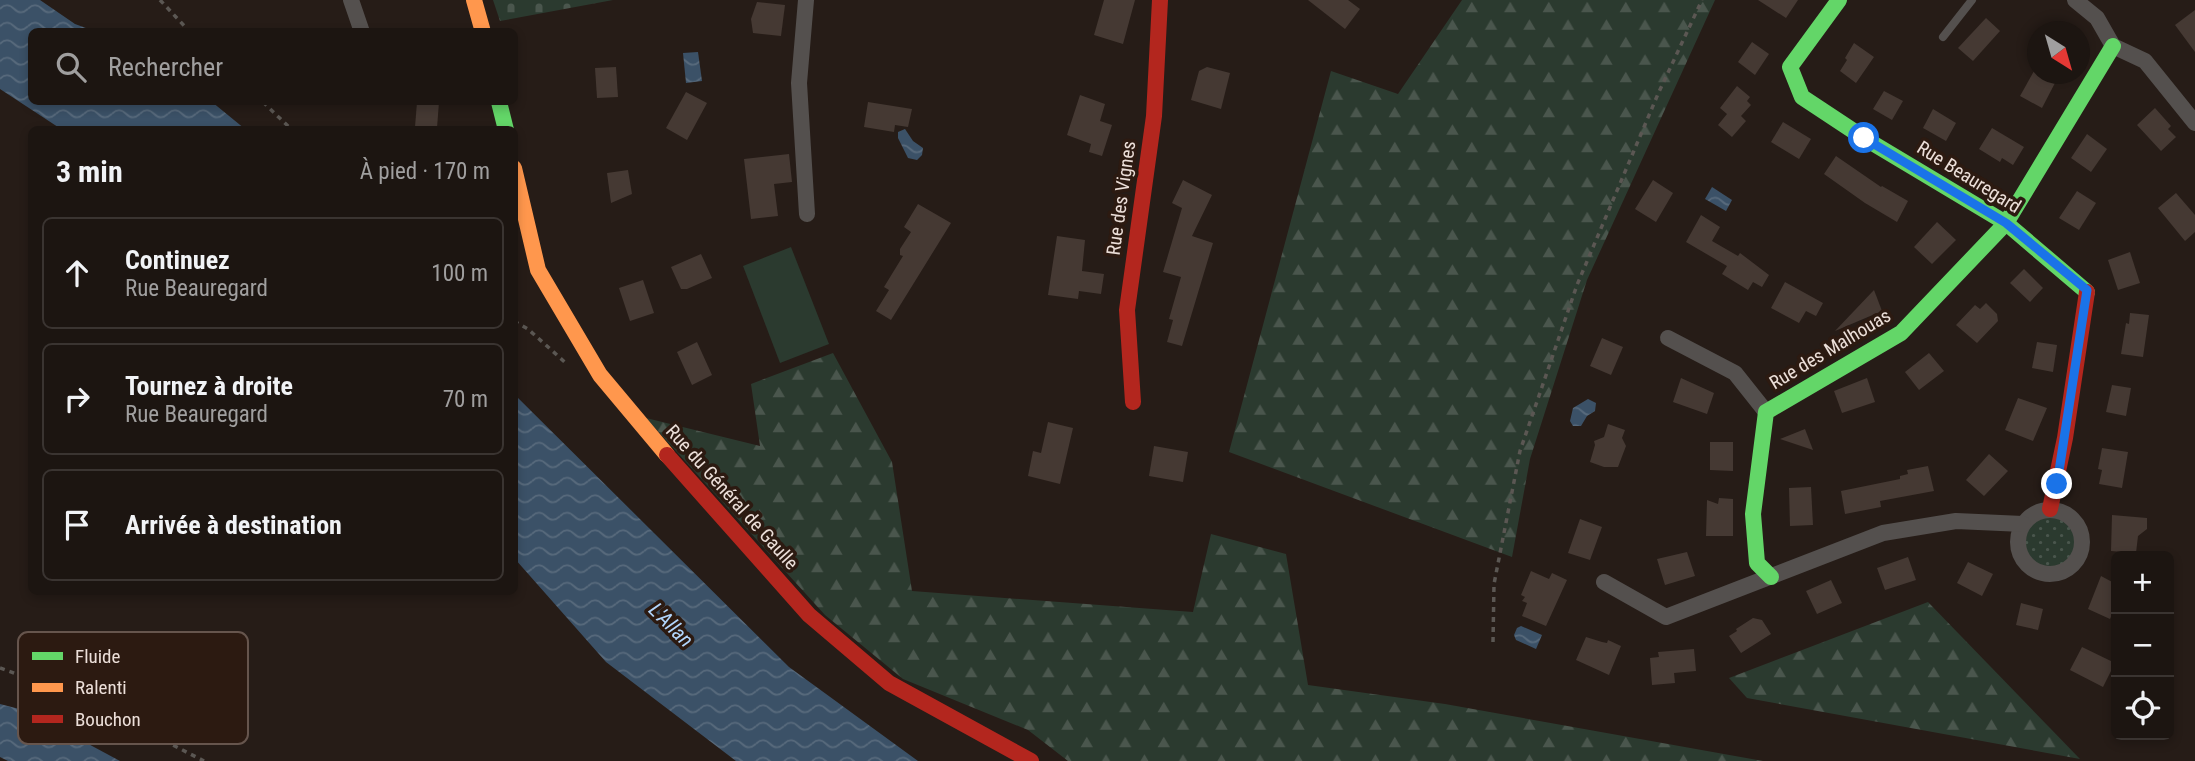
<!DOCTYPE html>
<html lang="fr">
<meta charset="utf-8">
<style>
:root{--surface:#1c1511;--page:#251e1a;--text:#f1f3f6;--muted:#a09f9f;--line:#3a3431}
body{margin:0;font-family:"Roboto Condensed",sans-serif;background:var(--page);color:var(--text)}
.controls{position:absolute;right:21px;bottom:21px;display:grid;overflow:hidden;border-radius:10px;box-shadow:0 4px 10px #0003}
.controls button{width:63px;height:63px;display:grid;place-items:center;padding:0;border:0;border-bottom:2px solid var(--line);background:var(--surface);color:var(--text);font:35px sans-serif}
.compass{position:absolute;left:2027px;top:21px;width:63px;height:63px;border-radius:50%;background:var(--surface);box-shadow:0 4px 10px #0003;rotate:143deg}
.stop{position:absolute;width:21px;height:21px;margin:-16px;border:5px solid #1a73e8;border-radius:50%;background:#fff}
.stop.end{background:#1a73e8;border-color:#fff;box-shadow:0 2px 7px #0008}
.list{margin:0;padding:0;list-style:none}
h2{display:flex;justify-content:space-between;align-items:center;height:91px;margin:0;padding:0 28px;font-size:30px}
h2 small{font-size:23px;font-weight:400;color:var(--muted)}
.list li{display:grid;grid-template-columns:46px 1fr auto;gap:21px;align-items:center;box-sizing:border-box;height:112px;margin:0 14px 14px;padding:0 14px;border:2px solid var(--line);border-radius:10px}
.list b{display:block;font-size:26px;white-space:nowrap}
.list p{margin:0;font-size:23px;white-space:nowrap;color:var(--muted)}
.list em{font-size:23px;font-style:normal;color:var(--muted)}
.icon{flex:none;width:38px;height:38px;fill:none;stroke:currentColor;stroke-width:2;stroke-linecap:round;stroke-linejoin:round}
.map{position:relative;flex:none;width:2195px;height:761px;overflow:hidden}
.search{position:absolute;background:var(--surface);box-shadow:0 4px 10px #0003;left:28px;top:28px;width:490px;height:77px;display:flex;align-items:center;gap:18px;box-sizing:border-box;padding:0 24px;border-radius:10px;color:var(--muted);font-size:26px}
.panel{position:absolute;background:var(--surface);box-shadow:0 4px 10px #0003;left:28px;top:126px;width:490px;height:469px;border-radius:10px}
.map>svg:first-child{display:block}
</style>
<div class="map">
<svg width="2195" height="761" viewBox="0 0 2195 761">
<defs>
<pattern id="grass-dots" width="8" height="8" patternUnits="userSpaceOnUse" patternTransform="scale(1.75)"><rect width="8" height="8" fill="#2b3a2f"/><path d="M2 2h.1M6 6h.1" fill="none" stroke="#4a564d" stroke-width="1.8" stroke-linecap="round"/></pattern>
<pattern id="forest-firs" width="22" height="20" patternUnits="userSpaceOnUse" patternTransform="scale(1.75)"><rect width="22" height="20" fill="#2b3a2f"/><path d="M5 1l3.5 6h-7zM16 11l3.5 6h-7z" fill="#4a564d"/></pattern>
<pattern id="cemetery-stones" width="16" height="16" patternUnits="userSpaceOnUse" patternTransform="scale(1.75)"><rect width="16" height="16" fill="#2b3a2f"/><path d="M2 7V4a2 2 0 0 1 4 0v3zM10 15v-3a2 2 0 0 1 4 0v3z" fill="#4a564d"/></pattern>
<pattern id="water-waves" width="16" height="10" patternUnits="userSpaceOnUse" patternTransform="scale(1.75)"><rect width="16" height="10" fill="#3b5167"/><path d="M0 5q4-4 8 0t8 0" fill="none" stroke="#586a7c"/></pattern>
</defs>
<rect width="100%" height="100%" fill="#261c17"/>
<circle fill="url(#grass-dots)" cx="2050" cy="542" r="25"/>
<g fill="url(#forest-firs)">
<path d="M1462 0H1715L1587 280 1530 459 1512 557 1229 452 1331 71 1398 94Z"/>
<path d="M833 353 892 462 912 591 1193 612 1211 534 1286 554 1308 685 1445 704 1763 761H1068L1028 730 903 679 825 615 646 418 760 446 751 384Z"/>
<path d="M1928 602 2080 759 1747 698 1729 678Z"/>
</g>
<path fill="url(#cemetery-stones)" d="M493 0H613L500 21Z"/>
<path fill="#2b3a2f" d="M791 247 829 344 780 363 743 266Z"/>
<g fill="url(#water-waves)">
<path d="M0 0H40L75 24 94 31 32 32V102H212L245 129H61L0 89Z"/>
<path d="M698 52 702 81 686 83 683 53Z"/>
<path d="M905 129 913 141 923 148 922 155 917 160 908 158 898 138V132Z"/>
<path d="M1712 187 1732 200 1726 211 1705 199Z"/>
<path d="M515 395 789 667 918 761H736L606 662 515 559Z"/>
<path d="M1588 399 1596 403 1595 411 1587 416 1581 426H1573L1570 421 1573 408Z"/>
<path d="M1521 626 1542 635 1536 649 1516 640 1514 635 1517 628Z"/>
<path d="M0 704 27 711 120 761H8L0 757Z"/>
</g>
<g fill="#453933">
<path d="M1104 0H1135L1123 44 1094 35Z"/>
<path d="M1308 0H1348L1360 9 1345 29Z"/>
<path d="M1758 0H1798L1786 18Z"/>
<path d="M757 2 785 5 781 36 753 33 751 19Z"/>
<path d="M2195 10V52L2175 25Z"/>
<path d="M1986 18 2000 31 1973 61 1958 48Z"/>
<path d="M1752 42 1769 54 1755 75 1738 62Z"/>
<path d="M1854 43 1874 57 1856 83 1840 71 1847 60 1845 58Z"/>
<path d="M616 67 618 97 597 98 595 68Z"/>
<path d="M1207 67 1230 73 1221 109 1191 100 1199 71Z"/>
<path d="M2034 71 2055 83 2042 108 2020 96Z"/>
<path d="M1737 86 1750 97 1747 101 1751 105 1741 116 1746 121 1732 137 1718 125 1727 114 1720 108Z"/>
<path d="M1884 91 1903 101 1892 120 1873 109Z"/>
<path d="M686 92 707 103 687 140 666 128Z"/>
<path d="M1080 95 1105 104 1100 121 1112 125 1102 156 1089 152 1091 144 1067 135Z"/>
<path d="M417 102H439L437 128 415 127Z"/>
<path d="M868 102 912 109 908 127 895 125 894 132 864 127Z"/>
<path d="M2155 108 2171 126 2168 129 2176 137 2161 151 2137 125Z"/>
<path d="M1933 109 1956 123 1946 141 1923 128Z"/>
<path d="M1783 122 1811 139 1799 159 1771 142Z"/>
<path d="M1992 128 2024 147 2013 165 2002 158 2000 162 1979 149Z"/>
<path d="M2087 134 2107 149 2091 172 2071 158Z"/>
<path d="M789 154 792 182 774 184 778 216 751 219 744 159Z"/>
<path d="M1836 156 1881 187 1882 186 1908 201 1897 222 1865 203 1824 174Z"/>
<path d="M628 170 632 194 611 203 607 173Z"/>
<path d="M1183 180 1212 195 1192 236 1213 243 1182 346 1167 342 1173 320 1169 319 1181 277 1163 272 1182 208 1172 203Z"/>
<path d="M1653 180 1673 193 1656 222 1635 209Z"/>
<path d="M2077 191 2096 203 2079 230 2059 218Z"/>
<path d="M2176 193 2195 215V232L2185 241 2158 208Z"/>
<path d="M918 204 951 223 891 320 876 311 889 290 884 287 903 256 900 255V249L911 232 904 227Z"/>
<path d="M1701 215 1720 227 1712 241 1738 256 1740 253 1769 275 1762 287 1753 282 1748 290 1722 274 1727 266 1686 242Z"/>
<path d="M1937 222 1956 240 1932 264 1914 247Z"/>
<path d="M1057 236 1085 240 1082 271 1104 274 1101 294 1079 291 1078 299 1048 295Z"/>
<path d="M2130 252 2140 283 2118 290 2108 260Z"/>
<path d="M701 254 712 278 687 289H681L671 267Z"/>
<path d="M2024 269 2043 288 2030 302 2010 283Z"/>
<path d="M643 280 654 313 630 321 619 288Z"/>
<path d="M1785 282 1823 303 1816 316 1806 311 1799 323 1771 308Z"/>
<path d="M1874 290 1882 311 1835 331Z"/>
<path d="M1986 303 1997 314 1998 321 1977 343 1956 325 1975 305 1980 309Z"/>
<path d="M2130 313 2149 315 2143 357 2121 354 2126 323 2129 324Z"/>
<path d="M1602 338 1623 347 1611 375 1590 366Z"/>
<path d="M697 342 712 375 692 385 677 352Z"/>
<path d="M2037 342 2057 345 2053 372 2032 368Z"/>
<path d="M1929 353 1944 371 1919 390 1905 372Z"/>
<path d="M1681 378 1714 393 1707 414 1673 402Z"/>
<path d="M1867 378 1875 402 1842 413 1834 391Z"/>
<path d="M2112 385 2131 388 2126 416 2106 412Z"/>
<path d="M2018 398 2047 408 2033 441 2005 430Z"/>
<path d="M1048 422 1073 428 1060 484 1028 476 1033 451 1041 453Z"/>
<path d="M1608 424 1625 430 1622 438 1626 446 1618 467H1604L1590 462 1595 445 1594 441 1604 437Z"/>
<path d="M1805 429 1813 450 1780 439Z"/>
<path d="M1710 442H1733V471L1710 470Z"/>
<path d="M1154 446 1188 452 1183 482 1149 476Z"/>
<path d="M2102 448 2128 452 2122 488 2099 484 2102 470 2098 469Z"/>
<path d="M1989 454 2008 471 1984 496 1966 480Z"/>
<path d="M1928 466 1934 491 1880 501 1881 507 1845 514 1841 491 1900 479V476L1908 474 1907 470Z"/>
<path d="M1811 487 1813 525 1790 526 1789 488Z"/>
<path d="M1719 498 1733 499V536H1706L1707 500 1718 504Z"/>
<path d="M2112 515 2147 518V529L2138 536 2136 553 2111 551Z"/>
<path d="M1580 519 1602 527 1590 560 1568 553Z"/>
<path d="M1687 552 1695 576 1665 585 1657 559Z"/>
<path d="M1908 557 1916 580 1885 590 1877 568Z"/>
<path d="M1968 562 1993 574 1982 596 1957 583Z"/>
<path d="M1531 571 1549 579 1552 573 1567 580 1546 626 1522 616 1527 603 1522 601 1525 597 1521 595Z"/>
<path d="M2101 576 2116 584V606L2110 619 2088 609Z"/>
<path d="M1831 580 1842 603 1817 614 1806 591Z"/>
<path d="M2021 603 2043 609 2038 630 2016 625Z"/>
<path d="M1753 618 1762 620 1771 634 1741 653 1729 636 1737 631 1736 629Z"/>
<path d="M1586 637 1602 642 1607 643 1608 640 1621 646 1609 675 1576 660Z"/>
<path d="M2082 647 2115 663 2103 687 2070 670Z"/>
<path d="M1694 649 1696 671 1674 673 1675 683 1652 685 1650 658 1659 657 1658 652Z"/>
</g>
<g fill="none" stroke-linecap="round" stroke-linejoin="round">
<g stroke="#5b5753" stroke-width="3.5" stroke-dasharray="5 5" stroke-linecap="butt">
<path d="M160 0 190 32"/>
<path d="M263 102 292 130"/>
<path d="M514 321 528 329 568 365"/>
<path d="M1493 642 1494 584 1520 451 1577 285 1658 94 1702 0"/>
<path d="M0 668 77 696 204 761"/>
</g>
<path stroke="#54504e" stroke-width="8" d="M1943 37 1972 0"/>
<g stroke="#54504e" stroke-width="16">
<path d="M351 0 362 32"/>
<path d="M806 0 799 83 807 214"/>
<path d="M2075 0 2097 18 2113 46 2145 61 2195 123"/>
<path d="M1668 338 1735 373 1766 412"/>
<circle cx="2050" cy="542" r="32"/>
<path d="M1604 582 1666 617 1883 533 1956 521 2023 524"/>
</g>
<g stroke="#63d668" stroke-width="16">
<path d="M1839 0 1790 67 1802 97 1864 138 2006 223 2087 292"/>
<path d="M499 102 506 130"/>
<path d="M1771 577 1757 563 1753 514 1766 412 1901 333 2006 223 2113 46"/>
</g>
<g stroke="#ff974d" stroke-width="16">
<path d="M474 0 483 32"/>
<path d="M514 168 538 270 600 375 667 455"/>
</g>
<g stroke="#b3261e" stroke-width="16">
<path d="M1133 402 1127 310 1154 116 1160 0"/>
<path d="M667 455 809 615 889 683 1031 761"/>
<path d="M2050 509 2065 438 2087 292"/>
</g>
</g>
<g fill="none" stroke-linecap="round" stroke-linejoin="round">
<path stroke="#1a73e8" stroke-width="9" d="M1864 138 2006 223 2087 290 2057 484"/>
</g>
<g text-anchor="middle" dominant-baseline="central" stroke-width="7" stroke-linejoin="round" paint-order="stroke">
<g font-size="19" fill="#ecdfd9" stroke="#2c1a11">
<text transform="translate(1969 177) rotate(32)">Rue Beauregard</text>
<text transform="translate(1121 198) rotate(-82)">Rue des Vignes</text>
<text transform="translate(1830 349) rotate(-31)">Rue des Malhouas</text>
<text transform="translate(732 497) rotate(48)">Rue du Général de Gaulle</text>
</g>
<g font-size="21" font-style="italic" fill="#b1d5fc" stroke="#2c1a11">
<text transform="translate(671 625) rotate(45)">L'Allan</text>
</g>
</g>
<rect x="18" y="632" width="230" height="112" rx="10" fill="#2c1a11" stroke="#66554d" stroke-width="2"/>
<rect x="32" y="652" width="31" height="8" fill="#63d668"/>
<rect x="32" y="683" width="31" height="9" fill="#ff974d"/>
<rect x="32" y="715" width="31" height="8" fill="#b3261e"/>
<g font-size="19" fill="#ecdfd9">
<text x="75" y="663">Fluide</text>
<text x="75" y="694">Ralenti</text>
<text x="75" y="726">Bouchon</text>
</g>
</svg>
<div class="controls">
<button>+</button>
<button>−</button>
<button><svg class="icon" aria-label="locate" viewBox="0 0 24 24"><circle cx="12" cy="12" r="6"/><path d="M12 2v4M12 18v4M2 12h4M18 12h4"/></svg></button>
</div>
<svg class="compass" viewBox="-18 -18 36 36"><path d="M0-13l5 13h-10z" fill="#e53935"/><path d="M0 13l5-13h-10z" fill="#a09f9f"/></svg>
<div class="stop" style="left:1864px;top:138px"></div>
<div class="stop end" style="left:2057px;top:484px"></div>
<div class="search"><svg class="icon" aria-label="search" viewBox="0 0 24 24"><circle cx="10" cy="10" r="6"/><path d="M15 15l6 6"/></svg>Rechercher</div>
<section class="panel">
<h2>3 min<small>À pied · 170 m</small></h2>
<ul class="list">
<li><svg class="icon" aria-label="ahead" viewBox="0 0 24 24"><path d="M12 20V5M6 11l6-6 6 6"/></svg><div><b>Continuez</b><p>Rue Beauregard</p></div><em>100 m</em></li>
<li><svg class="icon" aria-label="right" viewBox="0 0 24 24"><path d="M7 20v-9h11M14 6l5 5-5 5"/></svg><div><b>Tournez à droite</b><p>Rue Beauregard</p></div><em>70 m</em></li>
<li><svg class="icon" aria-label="arrive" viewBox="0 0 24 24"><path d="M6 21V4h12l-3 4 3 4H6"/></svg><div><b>Arrivée à destination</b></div></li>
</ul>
</section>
</div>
